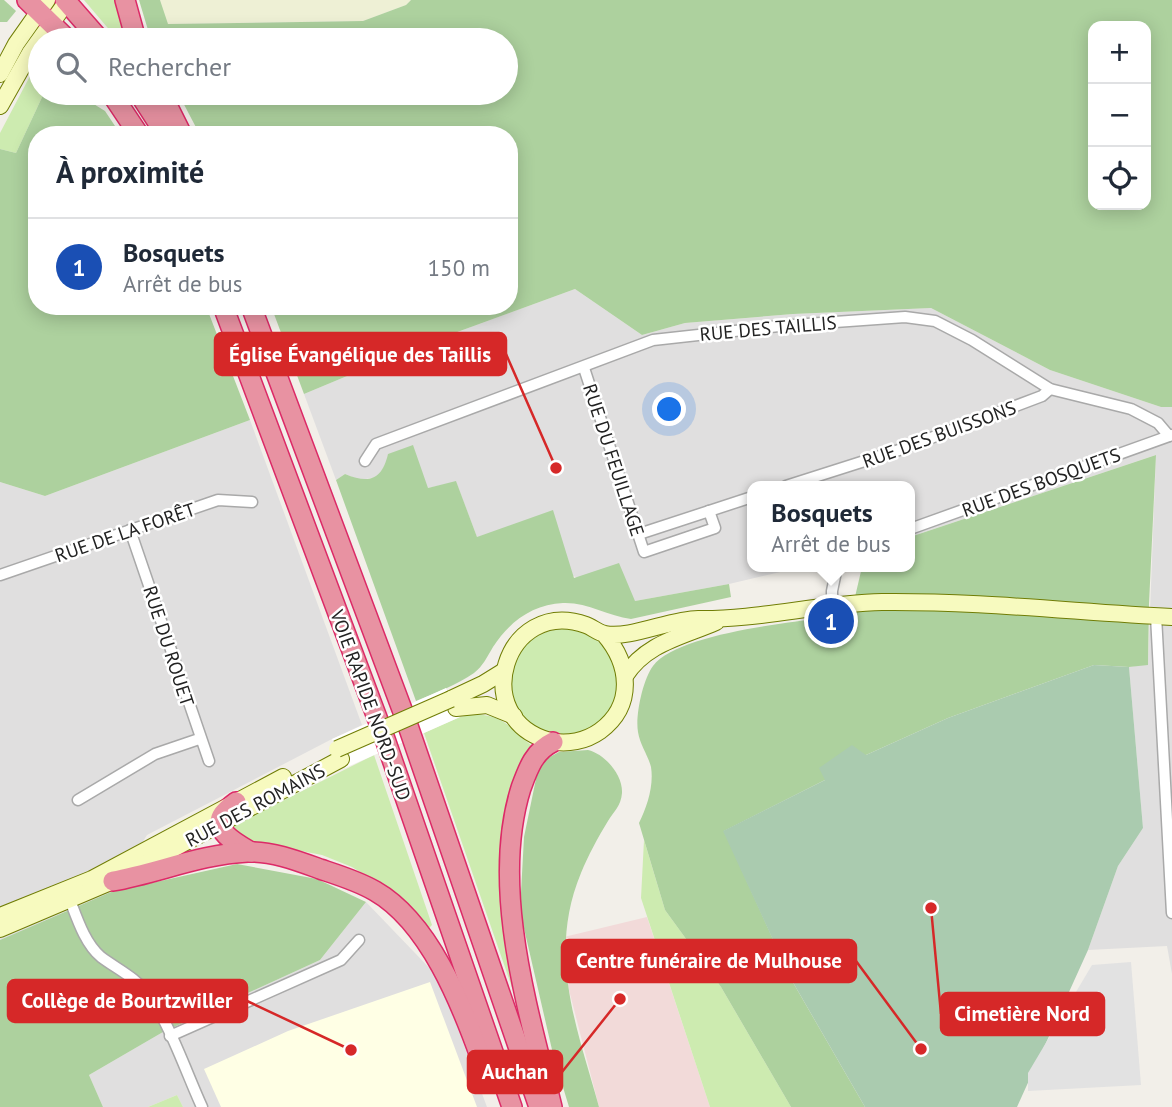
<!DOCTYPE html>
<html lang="fr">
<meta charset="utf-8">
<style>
:root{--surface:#fff;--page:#f6f6f7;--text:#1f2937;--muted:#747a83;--line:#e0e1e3;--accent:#2563eb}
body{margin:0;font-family:"PT Sans",sans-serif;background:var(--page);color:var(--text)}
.controls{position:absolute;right:21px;top:21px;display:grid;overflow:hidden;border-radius:14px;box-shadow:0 4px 18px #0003}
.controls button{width:63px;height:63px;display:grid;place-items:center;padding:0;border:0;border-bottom:2px solid var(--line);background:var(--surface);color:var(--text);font:35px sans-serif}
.you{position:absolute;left:670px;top:410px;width:24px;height:24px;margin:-18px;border:5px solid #fff;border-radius:50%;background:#1a73e8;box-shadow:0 0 0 10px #1a73e833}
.badge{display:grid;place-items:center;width:46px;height:46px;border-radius:50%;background:var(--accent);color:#fff;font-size:23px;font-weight:700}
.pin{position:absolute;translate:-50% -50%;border:4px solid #fff;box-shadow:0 2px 7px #0006}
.popup{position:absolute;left:747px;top:481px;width:168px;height:91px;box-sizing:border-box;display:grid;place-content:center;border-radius:14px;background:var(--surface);filter:drop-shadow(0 2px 5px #0005);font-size:23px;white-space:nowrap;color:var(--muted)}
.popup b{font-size:26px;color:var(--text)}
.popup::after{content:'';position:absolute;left:50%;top:100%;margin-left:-14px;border:14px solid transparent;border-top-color:var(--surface)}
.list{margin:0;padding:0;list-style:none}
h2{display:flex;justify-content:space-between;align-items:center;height:91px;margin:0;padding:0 28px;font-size:30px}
h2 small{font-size:23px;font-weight:400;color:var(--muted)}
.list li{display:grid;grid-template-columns:46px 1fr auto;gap:21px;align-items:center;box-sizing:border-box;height:98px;padding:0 28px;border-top:2px solid var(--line)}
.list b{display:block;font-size:26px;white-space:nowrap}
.list p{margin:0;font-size:23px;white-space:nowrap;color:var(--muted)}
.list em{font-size:23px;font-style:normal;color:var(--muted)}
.icon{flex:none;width:38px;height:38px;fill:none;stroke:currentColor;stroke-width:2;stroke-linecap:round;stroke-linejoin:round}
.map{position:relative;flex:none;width:1172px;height:1107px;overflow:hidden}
.search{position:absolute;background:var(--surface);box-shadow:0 4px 18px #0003;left:28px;top:28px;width:490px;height:77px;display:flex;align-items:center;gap:18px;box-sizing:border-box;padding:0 24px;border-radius:38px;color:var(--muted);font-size:26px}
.panel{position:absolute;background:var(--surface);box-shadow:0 4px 18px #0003;left:28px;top:126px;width:490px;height:189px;border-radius:28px}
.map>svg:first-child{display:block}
</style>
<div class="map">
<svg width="1172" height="1107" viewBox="0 0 1172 1107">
<rect width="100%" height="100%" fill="#f2efe9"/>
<g fill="#e0dfdf">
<path d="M575 289 642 335 685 323 793 314 931 308 1050 370 1161 407H1172V974L1167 946 1088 950 1118 866 1143 828 1129 667 1148 664 1156 455 910 537V486H752V567H802L729 584 635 601 477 537 456 482 428 488 384 468 377 477 360 480 345 474 336 480 304 394 419 346Z"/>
<path d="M250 420 362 725 332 739 147 835 111 892 0 940V482L45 496Z"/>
<path d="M366 902 439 978 487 1107H183L177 1095 148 1107H103L89 1075 163 1032 320 960Z"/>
</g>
<path fill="#f2dad9" d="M647 917 710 1107H599L567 982 564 937Z"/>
<path fill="#ffffe5" d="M430 982 477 1107H221L204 1069 288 1031Z"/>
<path fill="#eef0d5" d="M160 0H411L406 5 363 21 167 24Z"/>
<g fill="#cdebb0">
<path d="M84 0H121L131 40H118Z"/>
<path d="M40 57V93H44L16 153 0 149V133Z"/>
<circle cx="564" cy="682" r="53"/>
<path d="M474 714C506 716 509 727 532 746L517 770 509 805 518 1005 424 733 460 717Z"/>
<path d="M374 755 432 925 429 928 370 878 352 867 322 855 245 840 233 830 234 825Z"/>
<path d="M644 840 665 910 721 987 791 1107H710L641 898Z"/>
<path d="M177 1095 183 1107H148Z"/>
</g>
<g fill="#add19e" fill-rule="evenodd">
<path d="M0 0H4L16 11 7 22H0Z"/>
<path d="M139 0H160L168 24 363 21 406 5 411 0H1172V407H1161L1050 370 931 308 793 314 685 323 642 335 575 289 419 346 304 394 271 306H509V135H200L178 93H506V40H151ZM1093 26H1146V205H1093Z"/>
<path d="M44 93H76L105 111 121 135H37V306H206L250 420 45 496 0 482V149L16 153Z"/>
<path d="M413 445 428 488 456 481 477 537 553 510 574 578 619 563 635 601 729 584 731 597 631 619C608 616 587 602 563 603 533 604 509 622 493 647 487 657 483 666 474 673 457 685 435 693 416 701L336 480 345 474C369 484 382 480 388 454Z"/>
<path d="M1156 455 1149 604 1148 665 1129 667 1094 665 948 718 866 755 825 780 724 831 791 979 865 1107H791L721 987 665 910 639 823C647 807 654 786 651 767 648 755 640 745 638 732 635 716 643 679 653 666 679 631 808 621 851 614L862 567H910V537Z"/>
<path d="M588 750C605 754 623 775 622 793 621 806 614 811 608 821 598 837 588 856 581 873 547 955 577 1027 599 1107H569L553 1054 520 911 524 837 537 774 546 759 559 752Z"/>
<path d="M237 864 317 879 366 902 320 960 163 1032 89 1075 103 1107H0V940L111 892Z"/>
</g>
<path fill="#aacbaf" d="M1094 665 1129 667 1143 828 1118 866 1088 950 1017 1107H865L791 979 723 831 825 780 819 768 852 745 866 755 948 718Z"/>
<path fill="#e2e2e2" d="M1131 962 1141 1085 1028 1091V1073L1092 965Z"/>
<path fill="#fff" d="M446 688 460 717 345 768 332 739Z"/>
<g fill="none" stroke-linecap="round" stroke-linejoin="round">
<defs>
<g id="street">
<path d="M584 368 644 552 715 528 709 511"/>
<path d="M365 461 376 444 653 340 779 326 905 317 935 321 972 340 1050 389 1131 409 1158 423 1169 436"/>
<path d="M786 486 899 450 1042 396 1050 389"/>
<path d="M910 529 1172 435"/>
<path d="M130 530 209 761"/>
<path d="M639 534 752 497"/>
<path d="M0 575 218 500 252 502"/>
<path d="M832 604V591L837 567"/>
<path d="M1156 616 1172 913"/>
<path d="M78 800 155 754 199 739"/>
<path d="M68 895C76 915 84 943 101 957 117 969 135 977 148 994 170 1024 186 1072 202 1107"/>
<path d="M170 1036 341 960 359 940"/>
</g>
<g id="secondary">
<path d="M0 74 16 44 47 0"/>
<path d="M0 106 30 53 68 0"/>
<path d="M604 634C630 664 635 705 600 731 586 741 567 745 550 741 467 719 505 596 586 625 592 627 598 633 605 634 630 639 671 619 698 619 759 620 820 603 882 602 979 601 1075 612 1172 617"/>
<path d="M625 676C646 643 682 637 716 622"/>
<path d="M451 699 483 684 504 671"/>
<path d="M456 708 487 705 514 716"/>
<path d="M0 916 92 879 283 777"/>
<path d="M0 929 113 881 341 759"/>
</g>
<g id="highway">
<path d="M27 0 68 40"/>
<path d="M65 0 100 40"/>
<path d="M125 0 136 40"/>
<path d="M111 93 139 135"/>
<path d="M139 93 166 135"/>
<path d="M161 93 182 135"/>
<path d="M223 306 385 739 512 1107"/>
<path d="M251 306 406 720 539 1107"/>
<path d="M236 802C232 805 226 810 223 814 211 831 239 845 251 852"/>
<path d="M113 881C158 873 201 854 248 852 272 851 298 861 320 869 338 875 358 881 375 891 429 922 461 1003 481 1059"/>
<path d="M552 1107C528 1009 490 887 521 788 528 769 534 751 553 742"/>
</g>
</defs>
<use href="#street" stroke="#a9a9a9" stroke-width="13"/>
<use href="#secondary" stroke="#707d05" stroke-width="18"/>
<use href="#highway" stroke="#dc2a67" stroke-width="22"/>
<use href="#street" stroke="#fff" stroke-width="10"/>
<use href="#secondary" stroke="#f7fabf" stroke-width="16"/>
<use href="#highway" stroke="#e892a2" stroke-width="19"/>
<defs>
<path id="secondary-bridge" d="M337 749 451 699"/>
</defs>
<use href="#secondary-bridge" stroke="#707d05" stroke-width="18" stroke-linecap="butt"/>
<use href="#secondary-bridge" stroke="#f7fabf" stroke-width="16"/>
</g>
<g text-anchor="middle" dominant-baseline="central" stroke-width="5" stroke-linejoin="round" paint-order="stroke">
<g font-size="19" fill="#222" stroke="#fff">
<text transform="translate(768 328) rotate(-5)">RUE DES TAILLIS</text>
<text transform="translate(939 434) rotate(-20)">RUE DES BUISSONS</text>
<text transform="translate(614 460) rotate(72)">RUE DU FEUILLAGE</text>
<text transform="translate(1041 482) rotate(-20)">RUE DES BOSQUETS</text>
<text transform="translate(125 532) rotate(-19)">RUE DE LA FORÊT</text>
<text transform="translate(169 646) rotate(72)">RUE DU ROUET</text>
<text transform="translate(371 705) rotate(70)">VOIE RAPIDE NORD-SUD</text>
<text transform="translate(255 805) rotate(-28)">RUE DES ROMAINS</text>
</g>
</g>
<path fill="none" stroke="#d62828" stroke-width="2.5" d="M556 468L506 354M921 1049L856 961M351 1050L247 1001M931 908L941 1014M620 999L562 1072"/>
<g fill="#d62828" stroke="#fff" stroke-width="2.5">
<circle cx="556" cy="468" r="7"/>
<circle cx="921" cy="1049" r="7"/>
<circle cx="351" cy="1050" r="7"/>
<circle cx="931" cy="908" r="7"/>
<circle cx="620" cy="999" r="7"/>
</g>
<g fill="#d62828" stroke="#d62828" stroke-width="2.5">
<rect x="215" y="333" width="291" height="42" rx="7"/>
<rect x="562" y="940" width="294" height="42" rx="7"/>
<rect x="8" y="980" width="239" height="42" rx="7"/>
<rect x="941" y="993" width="163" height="42" rx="7"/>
<rect x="468" y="1051" width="94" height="42" rx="7"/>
</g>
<g font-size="21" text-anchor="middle" font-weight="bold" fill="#fff">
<text x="360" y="362">Église Évangélique des Taillis</text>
<text x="709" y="968">Centre funéraire de Mulhouse</text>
<text x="127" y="1008">Collège de Bourtzwiller</text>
<text x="1022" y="1021">Cimetière Nord</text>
<text x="515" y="1079">Auchan</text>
</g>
</svg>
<div class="controls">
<button>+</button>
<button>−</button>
<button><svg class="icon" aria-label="locate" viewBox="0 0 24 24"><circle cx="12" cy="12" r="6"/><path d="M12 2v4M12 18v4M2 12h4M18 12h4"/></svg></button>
</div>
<div class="you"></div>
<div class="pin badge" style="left:831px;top:621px;background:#1a4fb4">1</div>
<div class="popup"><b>Bosquets</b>Arrêt de bus</div>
<div class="search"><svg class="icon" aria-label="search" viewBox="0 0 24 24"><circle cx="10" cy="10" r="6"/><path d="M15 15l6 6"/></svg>Rechercher</div>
<section class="panel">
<h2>À proximité<small></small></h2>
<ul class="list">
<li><span class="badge" style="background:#1a4fb4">1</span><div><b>Bosquets</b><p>Arrêt de bus</p></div><em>150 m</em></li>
</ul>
</section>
</div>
